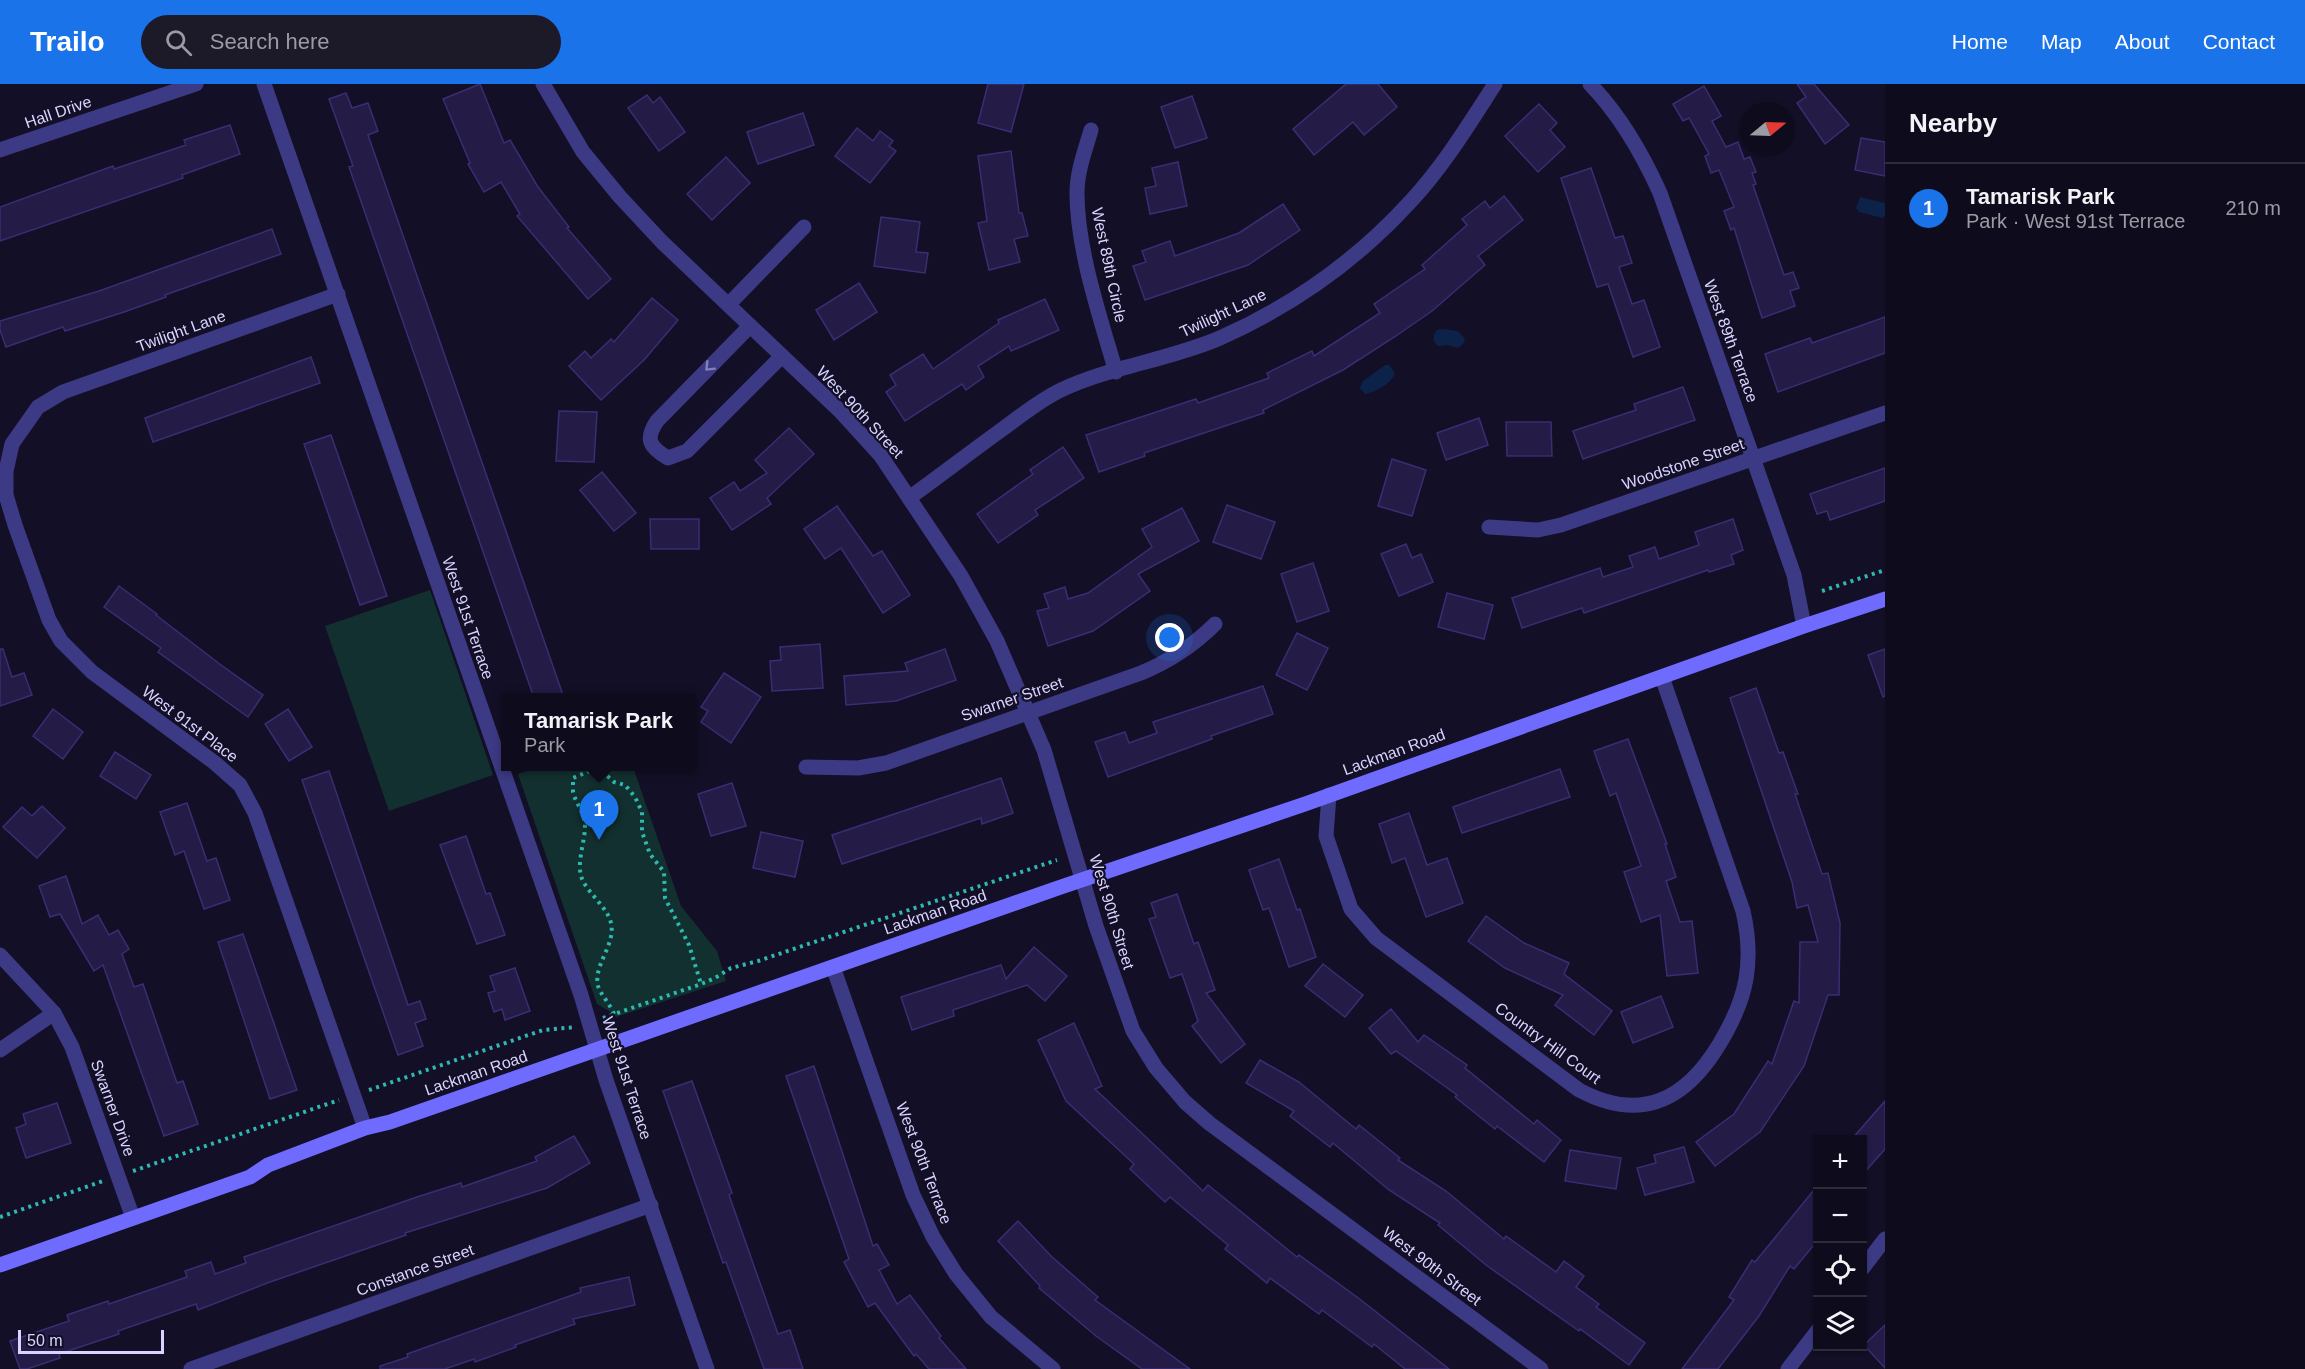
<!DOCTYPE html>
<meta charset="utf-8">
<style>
:root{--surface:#0e0b1c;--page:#1c1929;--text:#f1f3f6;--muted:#9b9ba3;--line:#2e2b3b;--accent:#1a73e8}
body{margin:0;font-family:Arial,sans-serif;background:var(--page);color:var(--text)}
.controls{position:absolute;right:18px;bottom:18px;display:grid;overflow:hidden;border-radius:0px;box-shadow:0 2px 4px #0004}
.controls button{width:54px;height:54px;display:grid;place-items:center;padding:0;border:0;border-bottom:2px solid var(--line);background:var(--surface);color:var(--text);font:30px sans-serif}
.compass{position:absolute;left:1741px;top:18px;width:54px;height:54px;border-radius:50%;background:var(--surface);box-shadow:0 2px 4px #0004;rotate:71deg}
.scale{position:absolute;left:18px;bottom:15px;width:146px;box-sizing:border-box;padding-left:6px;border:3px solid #d9d4ff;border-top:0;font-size:16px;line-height:21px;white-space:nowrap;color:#d9d4ff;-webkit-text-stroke:4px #130f26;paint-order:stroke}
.you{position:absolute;left:1170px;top:554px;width:21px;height:21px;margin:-15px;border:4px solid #fff;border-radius:50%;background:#1a73e8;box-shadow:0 0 0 9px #1a73e833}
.badge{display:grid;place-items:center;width:39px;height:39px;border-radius:50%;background:var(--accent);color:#fff;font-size:20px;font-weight:700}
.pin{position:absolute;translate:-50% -50px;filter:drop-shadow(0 2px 3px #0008)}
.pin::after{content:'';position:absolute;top:32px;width:21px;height:18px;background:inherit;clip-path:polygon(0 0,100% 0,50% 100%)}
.popup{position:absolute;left:501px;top:609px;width:195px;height:78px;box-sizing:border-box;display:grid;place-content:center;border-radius:0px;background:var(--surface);filter:drop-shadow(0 2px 4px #0005);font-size:20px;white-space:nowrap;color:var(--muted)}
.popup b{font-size:22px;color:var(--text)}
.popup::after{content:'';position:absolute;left:50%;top:100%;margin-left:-12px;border:12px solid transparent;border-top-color:var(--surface)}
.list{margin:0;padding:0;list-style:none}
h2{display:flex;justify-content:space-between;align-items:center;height:78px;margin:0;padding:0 24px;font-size:26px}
h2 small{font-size:20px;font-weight:400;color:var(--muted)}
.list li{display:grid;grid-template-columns:39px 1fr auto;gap:18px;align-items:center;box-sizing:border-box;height:90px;padding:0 24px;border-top:2px solid var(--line)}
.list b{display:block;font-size:22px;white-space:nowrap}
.list p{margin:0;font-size:20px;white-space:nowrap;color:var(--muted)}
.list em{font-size:20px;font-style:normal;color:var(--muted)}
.icon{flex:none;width:33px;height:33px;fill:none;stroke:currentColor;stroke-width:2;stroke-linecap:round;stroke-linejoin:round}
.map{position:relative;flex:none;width:1885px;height:1285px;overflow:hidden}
header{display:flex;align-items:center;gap:36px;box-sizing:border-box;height:84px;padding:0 30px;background:var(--accent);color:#fff}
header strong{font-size:28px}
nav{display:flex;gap:33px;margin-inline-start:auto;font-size:21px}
.search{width:420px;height:54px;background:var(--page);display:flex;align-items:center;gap:15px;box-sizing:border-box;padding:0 21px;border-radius:33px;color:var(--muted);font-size:22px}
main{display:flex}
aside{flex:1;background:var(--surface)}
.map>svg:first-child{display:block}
</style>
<header>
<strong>Trailo</strong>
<div class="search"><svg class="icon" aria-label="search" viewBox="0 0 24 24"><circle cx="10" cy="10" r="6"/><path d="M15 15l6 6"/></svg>Search here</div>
<nav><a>Home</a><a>Map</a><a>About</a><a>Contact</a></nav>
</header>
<main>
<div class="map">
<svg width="1885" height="1285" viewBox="0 0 1885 1285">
<rect width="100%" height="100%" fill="#130f26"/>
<g fill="#12302f">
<path d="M430 506 493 691 389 727 325 542Z"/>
<path d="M540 683H633L681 822 717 867 726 897 616 933 614 930 597 920 518 690Z"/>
</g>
<g fill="#0c2248">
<path d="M1860 113 1885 119V132L1882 134 1859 128 1856 124Z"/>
<path d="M1442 245 1458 247 1465 255 1463 260 1458 264 1447 261 1438 262C1432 257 1432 252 1437 246Z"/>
<path d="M1385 281H1389L1395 289C1391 300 1375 308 1365 310L1360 304 1363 297Z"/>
</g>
<g fill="#241b47" stroke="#3b2d73" stroke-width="1.5">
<path d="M480 0 504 59 510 56 538 103 569 143 567 144 611 195 588 215 517 132 520 130 501 98 484 108 468 80 470 79 443 15Z"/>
<path d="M988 0H1024L1011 48 978 39Z"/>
<path d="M1346 0H1378L1397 23 1364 51 1353 38 1314 71 1293 45Z"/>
<path d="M1797 0H1814L1849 41 1825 60 1797 19 1806 13Z"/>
<path d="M1704 2 1721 32 1712 37 1726 63 1738 58 1744 75 1750 73 1756 88 1752 89 1756 100 1753 101 1784 191 1793 188 1799 204 1790 207 1795 222 1762 234 1734 144 1731 146 1724 127 1734 123 1719 86 1711 89 1705 72 1709 70 1689 34 1683 37 1673 20Z"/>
<path d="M346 9 352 24 368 19 378 47 368 51 564 614H534L349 83 353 82 329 15Z"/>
<path d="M647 11 653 19 660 13 685 48 659 67 628 24Z"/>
<path d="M1192 12 1207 54 1175 64 1161 23Z"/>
<path d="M1539 20 1557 39 1550 46 1565 63 1538 88 1505 52Z"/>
<path d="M803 29 814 61 758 80 747 48Z"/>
<path d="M230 41 240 70 182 91 183 94 0 157V123L113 82 114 85 186 61 184 56Z"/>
<path d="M857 44 873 57 880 47 893 57 889 62 896 67 870 99 835 72Z"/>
<path d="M1861 54 1885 58V92L1855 86Z"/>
<path d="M1011 67 1019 129H1022L1028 152 1014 155 1020 178 989 186 978 139 987 137 978 72Z"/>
<path d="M726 73 750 99 712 136 687 110Z"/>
<path d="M1178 78 1187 122 1150 130 1145 104 1156 102 1152 84Z"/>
<path d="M1591 84 1615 154 1623 152 1632 179 1619 183 1632 220 1644 216 1660 263 1633 273 1608 200 1597 203 1561 94Z"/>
<path d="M1504 112 1523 136 1478 172 1485 181 1432 227 1396 252 1343 286 1263 326 1264 329 1144 369 1145 372 1099 388 1086 351 1196 315 1198 319 1269 294 1267 289 1312 267 1314 272 1380 229 1374 220 1425 185 1422 181 1467 141 1462 135 1485 117 1490 124Z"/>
<path d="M1283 120 1300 146 1248 181 1145 216 1133 182 1146 178 1142 167 1170 157 1175 172 1239 149Z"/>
<path d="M881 133 920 138 916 168 928 169 925 189 874 182Z"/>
<path d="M272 145 281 170 165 211 166 213 124 228 65 247 63 243 6 263 0 246V237L99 207Z"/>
<path d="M859 199 877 228 834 256 816 226Z"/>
<path d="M652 214 678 236 644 276 601 316 569 282 585 267 591 274 611 255 614 258Z"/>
<path d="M1045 215 1059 246 1011 267 1009 262 978 282 984 293 966 306 962 300 905 337 886 308 896 301 890 291 923 270 933 285 999 239 998 236Z"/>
<path d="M1885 233V269L1778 308 1765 270 1810 254 1812 259Z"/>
<path d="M311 273 320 299 153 358 145 334Z"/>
<path d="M1683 303 1695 336 1583 375 1573 347 1636 326 1634 320Z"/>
<path d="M559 327 597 328 594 378 556 377Z"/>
<path d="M1479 334 1488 361 1446 376 1437 349Z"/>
<path d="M1506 338H1551L1552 372H1507Z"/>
<path d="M789 344 814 370 767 414 771 420 732 446 710 414 734 398 740 407 767 389 755 376Z"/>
<path d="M331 351 387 512 360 521 304 360Z"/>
<path d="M1063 363 1084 394 1035 426 1038 431 998 459 977 430 1033 390 1030 386Z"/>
<path d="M1392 375 1426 386 1412 432 1378 422Z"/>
<path d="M1885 384V417L1830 436 1827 427 1817 430 1810 410Z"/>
<path d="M602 388 636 429 614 447 580 406Z"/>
<path d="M1227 421 1275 438 1261 475 1213 458Z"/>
<path d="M837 422 873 472 882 467 910 511 883 529 841 464 825 475 804 445Z"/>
<path d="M1182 424 1199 457 1138 490 1150 507 1093 547 1048 562 1037 527 1049 524 1044 510 1065 503 1068 515 1088 509 1152 463 1142 445Z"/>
<path d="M650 435H699V465H651Z"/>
<path d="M1733 435 1743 466 1731 471 1734 480 1709 488 1708 486 1584 529 1582 524 1522 544 1512 514 1600 484 1603 493 1633 483 1629 472 1655 463 1659 475 1699 461 1695 448Z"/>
<path d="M1406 460 1412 474 1421 470 1433 498 1399 512 1381 470Z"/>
<path d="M1313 479 1329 527 1297 538 1281 490Z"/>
<path d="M119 502 157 530 156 531 221 581 263 611 248 633 158 568 161 564 104 523Z"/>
<path d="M1447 509 1493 521 1484 555 1438 543Z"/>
<path d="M1297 549 1328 564 1307 606 1276 591Z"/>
<path d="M820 560 823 604 772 607 770 577 781 576 780 563Z"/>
<path d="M0 565H3L12 593 24 589 32 611 0 622Z"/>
<path d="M945 565 956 596 896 617 846 621 844 592 908 587 905 579Z"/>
<path d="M1885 565V612L1883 613 1868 571Z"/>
<path d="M724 589 761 613 731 659 701 638 708 627 701 623Z"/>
<path d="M1263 602 1273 630 1211 652 1212 655 1108 693 1095 658 1125 648 1129 659 1157 649 1153 638Z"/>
<path d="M1756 604 1779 669 1783 668 1798 710H1795L1822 790 1828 789 1840 839 1839 911H1828L1804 982 1760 1048 1715 1082 1696 1058 1734 1030 1768 977 1772 980 1794 917 1799 919 1800 858H1818L1808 821 1797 824 1792 798 1730 614Z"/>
<path d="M53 625 83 648 63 675 33 652Z"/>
<path d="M288 625 312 663 289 677 265 640Z"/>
<path d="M1628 655 1667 760H1665L1676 793 1666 797 1680 838 1692 837 1698 889 1667 892 1660 831 1641 838 1624 788 1641 782 1616 709 1610 712 1594 667Z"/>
<path d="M115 668 151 691 136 715 100 692Z"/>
<path d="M1560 685 1570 713 1462 749 1453 723Z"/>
<path d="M329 687 408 921 420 917 426 935 415 939 423 962 398 971 302 696Z"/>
<path d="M1001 694 1013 729 982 740 981 734 842 780 832 751Z"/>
<path d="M732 699 746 742 711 752 698 710Z"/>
<path d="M187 719 207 777 216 774 230 816 204 825 184 767 175 771 160 728Z"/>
<path d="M42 722 65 744 37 774 3 743 22 723 32 732Z"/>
<path d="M1409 729 1427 781 1447 774 1463 819 1426 833 1405 774 1392 779 1379 740Z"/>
<path d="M761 748 803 757 795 793 753 784Z"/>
<path d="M466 752 486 810 490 809 505 851 477 860 440 761Z"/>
<path d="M1279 775 1297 826 1300 825 1316 873 1289 883 1269 824 1263 826 1249 786Z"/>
<path d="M66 792 82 840 98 831 109 851 118 846 129 865 122 870 134 903 143 900 177 999 183 997 198 1040 164 1052 103 881 94 887 60 830 50 833 39 802Z"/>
<path d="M1177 810 1194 860 1198 858 1215 906 1206 909 1245 960 1221 979 1192 942 1198 937 1182 890 1170 894 1149 835 1156 833 1151 819Z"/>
<path d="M1486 832 1524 859 1569 879 1564 890 1612 927 1594 951 1555 921 1563 911 1505 884 1468 857Z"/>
<path d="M243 850 297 1006 270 1015 218 858Z"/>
<path d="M1034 863 1067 892 1045 917 1027 901 953 926 954 932 912 946 901 913 1001 881 1006 895Z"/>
<path d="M1323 880 1363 911 1345 933 1305 902Z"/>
<path d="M515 884 530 927 505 936 502 925 494 928 488 909 495 907 490 892Z"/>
<path d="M1661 912 1673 943 1633 959 1621 928Z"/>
<path d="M1391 925 1418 958 1424 951 1467 981 1465 984 1534 1040 1537 1036 1561 1056 1544 1078 1497 1042 1495 1045 1455 1013 1457 1011 1396 967 1391 970 1369 944Z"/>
<path d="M1074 939 1102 1002 1095 1005 1203 1107 1208 1101 1297 1173 1299 1171 1357 1213 1449 1285H1405L1374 1260 1372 1263 1322 1226 1319 1230 1270 1194 1267 1199 1225 1165 1228 1161 1170 1113 1165 1118 1130 1085 1134 1080 1066 1017 1038 956Z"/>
<path d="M1260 976 1299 998 1356 1045 1359 1041 1400 1074 1398 1076 1446 1107 1504 1155 1506 1152 1556 1188 1564 1177 1584 1192 1576 1203 1599 1220 1596 1223 1645 1259 1629 1281 1580 1245 1579 1247 1486 1181 1438 1141 1440 1139 1389 1106 1333 1059 1330 1063 1290 1032 1294 1027 1246 999Z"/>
<path d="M814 982 873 1162 877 1160 889 1181 879 1186 897 1220 910 1211 941 1252 939 1254 966 1285H929L916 1270 914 1272 875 1219 868 1223 844 1178 849 1175 786 992Z"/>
<path d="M692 997 732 1109 729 1111 778 1250 790 1246 803 1285H764L726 1178 723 1179 663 1007Z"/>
<path d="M1885 1017V1065L1863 1090V1056H1851Z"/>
<path d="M57 1019 71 1059 26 1074 16 1044 26 1040 23 1030Z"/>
<path d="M574 1052 590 1079 547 1104 405 1149 406 1151 270 1198 198 1226 196 1220 118 1247 119 1250 59 1270 60 1274 27 1285H20L10 1257 69 1237 67 1231 108 1217 109 1220 187 1193 185 1187 211 1178 215 1190 246 1179 244 1173 417 1113 461 1099 462 1103 537 1077 535 1073Z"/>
<path d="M1684 1063 1694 1098 1645 1111 1637 1084 1656 1079 1654 1071Z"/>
<path d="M1570 1066 1621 1074 1616 1105 1565 1097Z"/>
<path d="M1818 1101V1156L1794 1185 1790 1182 1759 1232 1718 1285H1682L1734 1216 1729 1213 1752 1176 1755 1178Z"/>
<path d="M1018 1137 1052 1173 1098 1213 1095 1216 1190 1285H1142L1096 1252 1039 1204 1040 1202 998 1157Z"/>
<path d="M629 1193 635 1221 573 1235 575 1240 515 1261 516 1263 475 1278 474 1275 445 1285H380V1282L408 1273 407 1270 581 1208 580 1204Z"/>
<path d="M1885 1241V1284L1864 1261Z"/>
</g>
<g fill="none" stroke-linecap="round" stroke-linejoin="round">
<g stroke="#2fb8b0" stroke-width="4" stroke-dasharray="3 4.5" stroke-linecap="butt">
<path d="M1822 507 1885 486"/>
<path d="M614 930C610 920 601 911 598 902 593 881 616 861 611 839 607 823 590 811 583 797 575 782 585 759 585 742 585 729 576 720 573 708 573 703 573 698 573 694L592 686 603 688 614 698 625 701 635 713 642 728V748L650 770 664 788 665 814 689 861 701 900"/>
<path d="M603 934 701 900 715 894 731 884 758 877 1057 776"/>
<path d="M369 1006 543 946 576 943"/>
<path d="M133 1087 339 1016"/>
<path d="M0 1133 103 1097"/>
</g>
<g stroke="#3d3a85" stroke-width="15">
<path d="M264 0 581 911 606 996 707 1285"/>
<path d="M543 0 583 68 620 113 662 158 840 327 881 372 961 492 997 557 1044 666 1096 842 1133 947 1156 984 1185 1018 1209 1039 1541 1285"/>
<path d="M1590 0C1621 32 1642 69 1660 109L1794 491 1804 542"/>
<path d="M1091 46C1085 67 1077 87 1077 109 1077 165 1100 233 1116 288"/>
<path d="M0 66 196 0"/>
<path d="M338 210 63 308 38 323 12 360 6 387V411L15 441 49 536 61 557 92 588 215 679 240 701 255 729 365 1044"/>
<path d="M729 220 804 143"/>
<path d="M750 242 657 337C645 355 649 363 668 374L687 367 782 272"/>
<path d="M909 414C941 391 972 367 1004 344 1022 331 1040 316 1061 306 1109 283 1169 276 1220 254 1292 222 1357 176 1410 118 1443 83 1469 40 1495 0"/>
<path d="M1489 443 1538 446 1561 441 1885 329"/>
<path d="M806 683 858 684 886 679 1141 589C1170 577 1193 562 1215 540"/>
<path d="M1329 711 1326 752 1351 825 1376 854 1579 1006C1641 1039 1686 1016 1720 959 1732 939 1742 918 1746 895 1750 872 1748 849 1743 827L1662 593"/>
<path d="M0 871 54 929 72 963 133 1134"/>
<path d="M833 883 913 1111 933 1153 956 1190 991 1233 1053 1285"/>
<path d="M0 966 54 929"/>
<path d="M1862 1185 1885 1155"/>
<path d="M191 1285 651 1121"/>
<path d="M1788 1285 1818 1246"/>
</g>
<path stroke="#6f6bff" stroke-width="15" d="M0 1181 250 1093 268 1081 365 1044 390 1038 1058 804 1305 720 1804 542 1885 515"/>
</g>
<defs><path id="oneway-chevron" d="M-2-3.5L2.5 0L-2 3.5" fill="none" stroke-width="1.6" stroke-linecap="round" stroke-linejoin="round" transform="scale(1.5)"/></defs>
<use stroke="#837fbc" href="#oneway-chevron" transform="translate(709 283) rotate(135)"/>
<g text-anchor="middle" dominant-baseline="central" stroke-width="4.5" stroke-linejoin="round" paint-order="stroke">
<g font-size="16" fill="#d9d4ff" stroke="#130f26">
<text transform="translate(58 28) rotate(-19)">Hall Drive</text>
<text transform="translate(1109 181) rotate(78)">West 89th Circle</text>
<text transform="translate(1223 229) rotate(-25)">Twilight Lane</text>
<text transform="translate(181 247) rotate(-20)">Twilight Lane</text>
<text transform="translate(1731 257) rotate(70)">West 89th Terrace</text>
<text transform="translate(860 328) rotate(47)">West 90th Street</text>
<text transform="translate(1683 380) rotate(-19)">Woodstone Street</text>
<text transform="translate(468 534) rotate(71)">West 91st Terrace</text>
<text transform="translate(1012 615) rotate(-19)">Swarner Street</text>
<text transform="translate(190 640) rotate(37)">West 91st Place</text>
<text transform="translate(1394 668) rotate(-20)">Lackman Road</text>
<text transform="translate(935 828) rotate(-19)">Lackman Road</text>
<text transform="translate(1112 828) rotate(73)">West 90th Street</text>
<text transform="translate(1548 959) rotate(36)">Country Hill Court</text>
<text transform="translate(476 989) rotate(-19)">Lackman Road</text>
<text transform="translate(627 994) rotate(72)">West 91st Terrace</text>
<text transform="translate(113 1024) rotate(70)">Swarner Drive</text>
<text transform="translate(924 1079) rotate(69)">West 90th Terrace</text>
<text transform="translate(1432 1182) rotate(37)">West 90th Street</text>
<text transform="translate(415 1186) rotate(-20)">Constance Street</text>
</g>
</g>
</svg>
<div class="controls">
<button>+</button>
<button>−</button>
<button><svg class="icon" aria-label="locate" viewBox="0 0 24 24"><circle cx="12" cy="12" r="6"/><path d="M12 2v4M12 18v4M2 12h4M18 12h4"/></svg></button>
<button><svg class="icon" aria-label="layers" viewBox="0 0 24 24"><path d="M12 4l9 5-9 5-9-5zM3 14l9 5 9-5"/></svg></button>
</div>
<svg class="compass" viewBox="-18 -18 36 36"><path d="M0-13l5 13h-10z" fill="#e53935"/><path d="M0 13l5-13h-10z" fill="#9b9ba3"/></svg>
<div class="scale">50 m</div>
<div class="you"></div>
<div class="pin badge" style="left:599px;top:756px">1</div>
<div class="popup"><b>Tamarisk Park</b>Park</div>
</div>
<aside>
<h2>Nearby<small></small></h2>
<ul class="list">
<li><span class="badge">1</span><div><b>Tamarisk Park</b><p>Park · West 91st Terrace</p></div><em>210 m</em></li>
</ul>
</aside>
</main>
